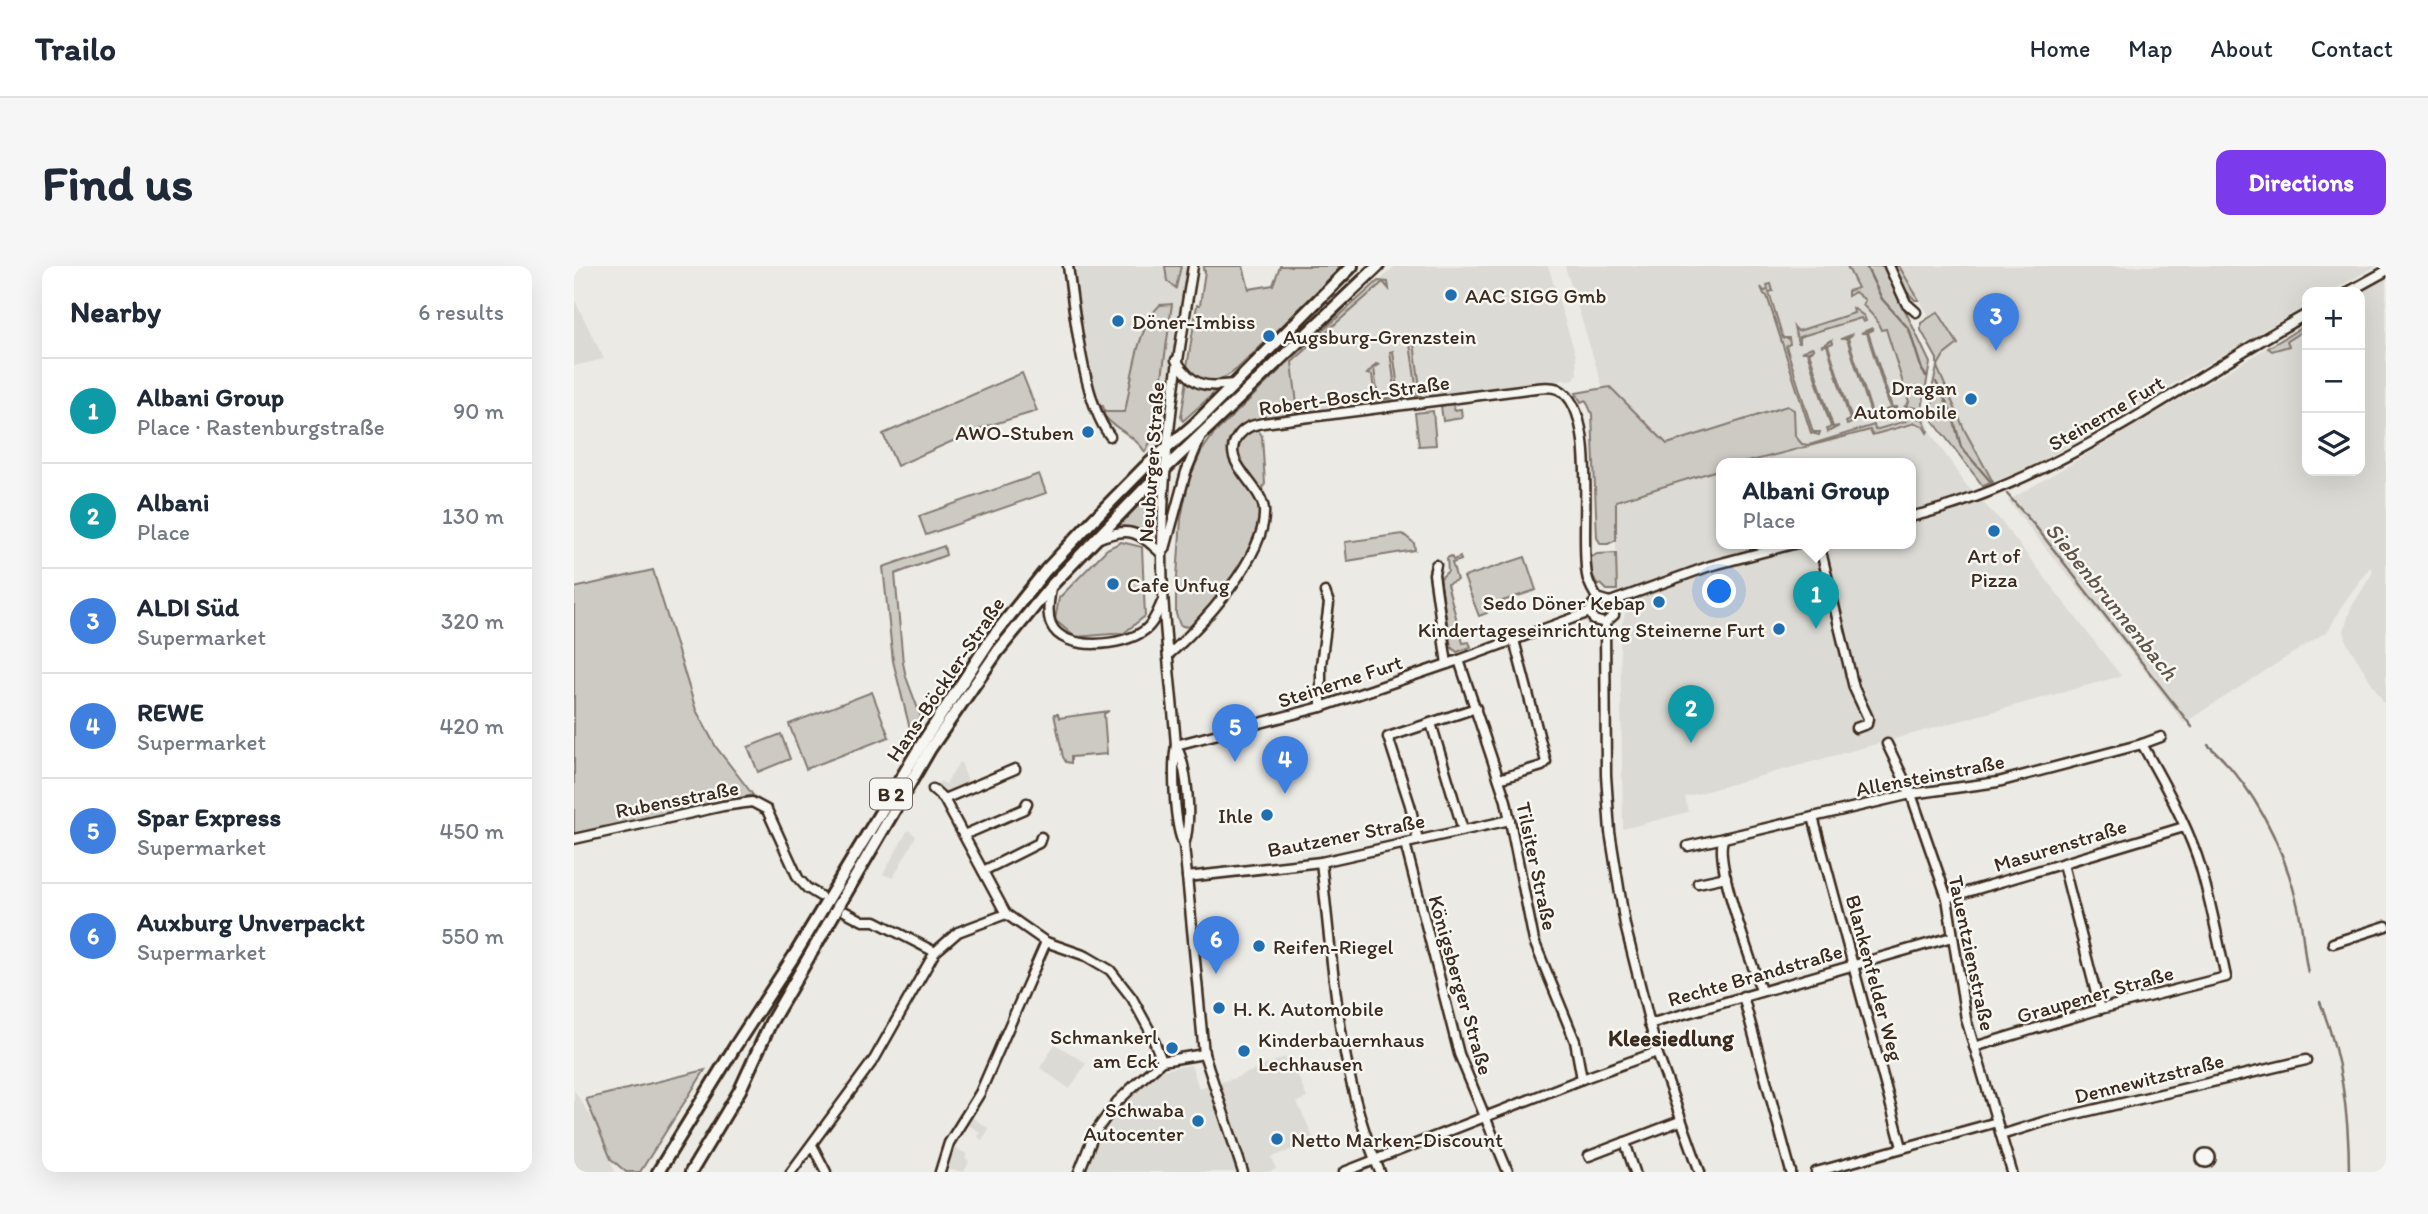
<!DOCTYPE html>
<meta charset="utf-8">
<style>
:root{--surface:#fff;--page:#f6f6f7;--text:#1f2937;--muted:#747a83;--line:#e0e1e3;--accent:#7c3aed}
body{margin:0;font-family:Itim,sans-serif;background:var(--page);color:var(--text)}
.controls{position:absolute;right:21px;top:21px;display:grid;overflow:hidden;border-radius:14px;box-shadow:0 7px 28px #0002}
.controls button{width:63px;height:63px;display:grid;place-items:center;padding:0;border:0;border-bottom:2px solid var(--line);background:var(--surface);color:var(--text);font:35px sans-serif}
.you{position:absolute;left:1146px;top:326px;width:24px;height:24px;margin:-18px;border:5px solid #fff;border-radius:50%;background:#1a73e8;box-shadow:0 0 0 10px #1a73e833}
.badge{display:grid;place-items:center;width:46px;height:46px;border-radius:50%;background:var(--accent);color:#fff;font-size:23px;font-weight:700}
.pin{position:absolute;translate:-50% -58px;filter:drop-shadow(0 2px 4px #0008)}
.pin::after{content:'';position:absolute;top:37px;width:24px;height:21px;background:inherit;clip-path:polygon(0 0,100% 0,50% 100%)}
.popup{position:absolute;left:1142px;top:192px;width:200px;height:91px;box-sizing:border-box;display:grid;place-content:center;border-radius:14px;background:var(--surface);filter:drop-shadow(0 2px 5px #0005);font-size:23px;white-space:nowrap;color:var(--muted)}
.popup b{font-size:26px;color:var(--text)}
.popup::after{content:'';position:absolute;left:50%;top:100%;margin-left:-14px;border:14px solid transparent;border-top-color:var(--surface)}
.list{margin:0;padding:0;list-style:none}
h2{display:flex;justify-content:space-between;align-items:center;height:91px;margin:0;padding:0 28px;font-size:30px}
h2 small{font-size:23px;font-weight:400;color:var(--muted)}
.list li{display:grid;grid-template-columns:46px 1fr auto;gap:21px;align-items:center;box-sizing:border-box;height:105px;padding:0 28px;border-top:2px solid var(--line)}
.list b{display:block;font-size:26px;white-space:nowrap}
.list p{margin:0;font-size:23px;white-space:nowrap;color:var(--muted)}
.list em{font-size:23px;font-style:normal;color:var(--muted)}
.icon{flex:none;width:38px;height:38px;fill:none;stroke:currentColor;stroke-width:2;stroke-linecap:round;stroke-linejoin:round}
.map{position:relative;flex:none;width:1812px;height:906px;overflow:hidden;border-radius:14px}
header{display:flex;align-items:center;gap:42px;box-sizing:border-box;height:98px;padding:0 35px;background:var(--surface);border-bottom:2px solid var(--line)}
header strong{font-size:33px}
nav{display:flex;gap:38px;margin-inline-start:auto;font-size:24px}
.intro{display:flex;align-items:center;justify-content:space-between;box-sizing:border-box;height:168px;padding:0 42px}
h1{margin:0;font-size:49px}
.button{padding:18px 32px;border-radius:14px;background:var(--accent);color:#fff;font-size:24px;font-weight:700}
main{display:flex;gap:42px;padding:0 42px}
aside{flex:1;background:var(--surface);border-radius:14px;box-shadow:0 7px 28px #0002}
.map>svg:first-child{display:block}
</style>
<header>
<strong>Trailo</strong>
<nav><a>Home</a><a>Map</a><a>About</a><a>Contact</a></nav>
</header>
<div class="intro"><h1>Find us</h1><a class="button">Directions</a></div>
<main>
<aside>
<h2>Nearby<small>6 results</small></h2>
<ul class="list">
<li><span class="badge" style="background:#0f9aa8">1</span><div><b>Albani Group</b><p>Place · Rastenburgstraße</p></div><em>90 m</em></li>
<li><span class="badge" style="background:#0f9aa8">2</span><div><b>Albani</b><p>Place</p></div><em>130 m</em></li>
<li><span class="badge" style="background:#3f7fe0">3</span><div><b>ALDI Süd</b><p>Supermarket</p></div><em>320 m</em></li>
<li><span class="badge" style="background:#3f7fe0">4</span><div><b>REWE</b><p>Supermarket</p></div><em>420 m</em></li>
<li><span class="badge" style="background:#3f7fe0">5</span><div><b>Spar Express</b><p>Supermarket</p></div><em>450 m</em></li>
<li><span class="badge" style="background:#3f7fe0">6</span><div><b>Auxburg Unverpackt</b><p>Supermarket</p></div><em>550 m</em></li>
</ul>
</aside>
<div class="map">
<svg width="1812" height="906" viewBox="0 0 1812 906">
<rect width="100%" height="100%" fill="#ebeae5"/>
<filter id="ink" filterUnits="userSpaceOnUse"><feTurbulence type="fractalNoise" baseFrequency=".0143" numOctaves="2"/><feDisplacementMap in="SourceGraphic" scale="14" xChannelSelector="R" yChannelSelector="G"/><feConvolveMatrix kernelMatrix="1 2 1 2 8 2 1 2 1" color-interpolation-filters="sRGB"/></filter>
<g filter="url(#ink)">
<g fill="#dcdad4" fill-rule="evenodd">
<path d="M494 0H619L593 183 571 186 556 170 525 154 509 95Z"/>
<path d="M821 0H974L1002 90 1003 108 1000 113 984 115 724 147 718 96Z"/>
<path d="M991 0H1281L1318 50 1358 169 1393 220 1427 255 1547 410 1111 531 1114 546 1049 563 1046 365 1054 337 1049 325 1043 324 1041 235 1062 228ZM1148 197H1336V277H1148Z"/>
<path d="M1325 0H1802L1756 26H1733V39L1458 201 1419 216 1391 165 1363 101 1370 89 1383 78 1365 47 1356 51Z"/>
<path d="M1812 11V440L1773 377 1770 364 1777 342 1799 306 1796 301 1767 341 1755 364 1610 457 1570 404 1434 235 1733 58V205H1786V26Z"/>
<path d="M0 33 30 93 0 100Z"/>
<path d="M387 496 395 519 372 527 363 520 366 515 372 518 384 498Z"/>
<path d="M334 564 342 570 319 612 309 608Z"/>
<path d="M481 778 512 797 496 823 466 802Z"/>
<path d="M711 791 715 801 720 800 733 832 723 836 741 875 698 891 702 903 695 906H509L523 868 547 835 581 805 617 799 625 822 661 812Z"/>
<path d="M0 824 28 868 41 906H0Z"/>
<path d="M398 851 415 863 408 874 404 871 406 866 393 858Z"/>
<path d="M381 882 393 888 391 893 395 895 390 906 373 903Z"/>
</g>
<g fill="#cdcac4" stroke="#847a71" stroke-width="2">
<path d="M591 0H607L602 22 593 15Z"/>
<path d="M630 0H669L675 23 699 19 706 0H768L760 10 663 103C649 114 641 117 623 114L613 101 623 39H626L631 5 629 4Z"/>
<path d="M1273 0H1310L1356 97 1348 143 1331 140 1335 136 1312 63 1307 64 1302 53 1289 39 1291 34 1281 26 1274 30V25L1284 22Z"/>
<path d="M1319 0H1325L1345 34H1341L1328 21Z"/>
<path d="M804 15 814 16 815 23 809 16 718 96 724 147 680 157 688 170 691 218 683 230C696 277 653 318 627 354 620 360 616 363 606 359L602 348V325L607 253 614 216 627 186 639 169 713 97Z"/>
<path d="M1197 18 1199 25 1195 26 1209 72H1215L1216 78 1212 80 1239 166H1246L1245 169 1237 167 1193 30 1190 28 1187 21 1190 25 1194 24 1193 19Z"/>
<path d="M598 38 580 169 571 186C560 167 531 160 526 141L529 140 531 146H551C557 117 563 60 586 39Z"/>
<path d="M1279 42 1290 50 1292 55 1289 56 1287 52 1225 71 1226 77H1224L1220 61 1224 65 1280 47Z"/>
<path d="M1364 46 1384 78 1370 89 1363 101 1391 165 1419 216 1409 220 1359 155 1358 123 1363 101V93L1347 64V57Z"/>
<path d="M1733 58V62L1713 75 1715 80 1698 85 1694 82Z"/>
<path d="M1298 62 1299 64 1294 66 1318 141H1324L1313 146 1312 144 1316 142 1293 67H1287Z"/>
<path d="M1279 68 1274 72 1298 147 1305 148 1293 152 1292 150 1297 148 1273 73H1267Z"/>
<path d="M1258 74 1259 77 1254 79 1278 154H1284L1273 159 1272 156 1276 154 1253 79 1247 80Z"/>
<path d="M840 77 847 129 839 130 838 127 843 126 836 78Z"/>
<path d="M1238 81 1240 83 1235 86 1259 161 1265 160 1254 166 1253 163 1257 161 1233 86H1227Z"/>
<path d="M819 85 825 129 828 131 797 135 796 133 801 132 798 109 793 108 802 98 805 99 800 102 804 132 822 129 816 86Z"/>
<path d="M448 107 463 145 410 161 323 200 309 168Z"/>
<path d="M613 114 639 122 640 127 609 155 607 151Z"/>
<path d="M1036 121 1093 178 1213 140 1220 144 1221 170 1228 178 1235 179 1300 159 1301 164 1332 155V150L1349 153 1354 165 1353 167 1349 160 1341 157 1298 169 1296 164 1170 197H1148L1147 203 1042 235V274L1034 278H1027L1023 272 1018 148 1012 134 1007 136 1002 127Z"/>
<path d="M879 138 880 144 887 143 888 152 869 155 867 140Z"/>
<path d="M859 145 862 179 845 180 841 147Z"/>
<path d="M465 208 472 227 352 269 345 250Z"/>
<path d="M574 230 573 269 561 262 546 260V258Z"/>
<path d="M829 268 840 277 841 284 773 295 771 276Z"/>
<path d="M547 276 568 281 571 350 550 367 501 371 481 354 485 332 533 283Z"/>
<path d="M370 280 372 289 321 308 329 397 332 411 347 451 336 463 319 395 309 301Z"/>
<path d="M1042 287 1043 324H1033L1027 318 1024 320 1018 308 1016 292 1023 288Z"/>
<path d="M877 290 879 294 886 291 887 294 878 297 883 314 873 318 889 377 895 376 897 381 883 386 877 381 866 313 874 305 873 292Z"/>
<path d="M951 291 962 324 911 341 913 347 905 350 890 311Z"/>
<path d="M79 304 122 444 142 481 179 529 0 570V322Z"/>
<path d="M298 426 315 471 232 503 215 458Z"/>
<path d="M535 445 530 448 533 488 497 491V497L492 496 489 491 480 448H484L485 452Z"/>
<path d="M207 468 216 493 184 506 174 481Z"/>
<path d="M131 804 66 906H52L37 893 12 833Z"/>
</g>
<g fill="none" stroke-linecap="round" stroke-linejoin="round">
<g stroke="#7c7167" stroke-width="2.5">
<path d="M1292 0 1308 33 1335 63 1348 104 1352 110"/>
<path d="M1362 116 1378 147 1387 181 1417 216"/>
<path d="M1433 228 1462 261 1618 461"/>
<path d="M1634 479C1679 518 1709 579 1723 637 1729 660 1729 684 1734 707"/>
<path d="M1746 736C1768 791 1775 847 1775 906"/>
</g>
<defs>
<g id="minor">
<path d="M494 0C500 43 509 137 536 170"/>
<path d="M619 0C603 96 588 190 588 287 588 351 597 415 602 479 598 500 600 560 610 579L630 788 669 906"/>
<path d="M1315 0 1332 37 1342 46"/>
<path d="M1774 26 1812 5"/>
<path d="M602 94C620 122 630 121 661 118"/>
<path d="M1336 251C1483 216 1603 120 1733 48"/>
<path d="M523 273C556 260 563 265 588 288"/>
<path d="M1245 277 1280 422 1294 452 1293 458 1282 462"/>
<path d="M591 283 612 206 626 172"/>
<path d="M862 299 860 308 873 398"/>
<path d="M477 320C476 332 472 346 477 358 489 387 551 380 571 364 580 357 584 345 588 336"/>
<path d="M1016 346 1019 338 1026 333 1036 336 1136 300 1223 277"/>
<path d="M1016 346 1020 354 1031 357"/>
<path d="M1031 357 1032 509 1036 566 1051 659 1083 786 1126 906"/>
<path d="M1031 357 1040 349V341L1036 336"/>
<path d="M594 389C626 362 693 289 690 244 688 218 643 195 665 169 671 161 679 159 689 157L962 122C969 121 977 120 984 123 1026 143 1005 268 1013 309 1014 318 1020 326 1024 334"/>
<path d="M885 394 932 535 960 675 1001 775 1008 813"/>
<path d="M747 441V399L755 337 751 326"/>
<path d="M857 457 889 564"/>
<path d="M1313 478 1337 528 1373 632 1392 753 1438 906"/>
<path d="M602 479 747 441 885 394 1016 346"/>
<path d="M602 479C614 503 618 554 610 579"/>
<path d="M925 513 968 500 972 496 940 374"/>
<path d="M359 523 370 533 432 648 472 676 512 690 536 704 558 732 576 765 588 795"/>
<path d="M370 533 441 503"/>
<path d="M1239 551 1328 881"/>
<path d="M390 569 450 543 453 537"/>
<path d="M0 573 149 540 178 536 193 544 224 612 233 622 246 630"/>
<path d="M844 574 836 539 814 471 902 442"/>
<path d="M831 577 885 788 934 906"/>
<path d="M1114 580 1150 572"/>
<path d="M747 596C759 700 764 809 806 906"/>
<path d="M1489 598 1526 743"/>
<path d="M409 605 465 577 467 571"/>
<path d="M613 611 747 596 936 554"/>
<path d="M1124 617 1152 611"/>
<path d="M1373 632 1610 561"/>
<path d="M272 646 289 655H301L361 686"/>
<path d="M1759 677 1812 660"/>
<path d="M1187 725C1179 698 1138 593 1150 572L1337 528 1424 516 1568 478 1587 471"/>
<path d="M1169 730 1217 906"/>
<path d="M1075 758 1378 671"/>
<path d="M1400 781 1526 743 1652 711C1643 671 1636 629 1623 590 1609 551 1588 514 1568 478"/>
<path d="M1427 869 1472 855 1732 794"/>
<path d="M1051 876 1061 906"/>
<path d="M238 879 252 906"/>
<circle cx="1632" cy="892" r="4.5"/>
<path d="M1015 890 1106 855"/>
<path d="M217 906 301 792 361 686 384 666 432 648"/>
<path d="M366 906 375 877 406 827 472 676"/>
<path d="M505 906 520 868 543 836 563 817 588 795 630 788"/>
<path d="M770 906 1008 813 1083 786"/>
<path d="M1242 906 1423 856"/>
</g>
<g id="major">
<path d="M84 906 162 779 220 690 349 476 417 373 472 304 520 253 571 201 622 157 778 0"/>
<path d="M117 906 166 824 197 756 356 483 424 385 477 320 574 219 804 0"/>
</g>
</defs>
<use href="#minor" stroke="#3b2a1e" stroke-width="13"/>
<use href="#major" stroke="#3b2a1e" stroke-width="16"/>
<use href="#minor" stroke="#f6f6f2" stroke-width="8"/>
<use href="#major" stroke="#f6f6f2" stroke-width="10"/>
</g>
</g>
<g fill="#1f6fb2" stroke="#f6f6f2" stroke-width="2.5">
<circle cx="877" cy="29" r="7"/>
<circle cx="544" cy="55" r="7"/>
<circle cx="695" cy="70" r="7"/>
<circle cx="1397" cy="133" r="7"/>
<circle cx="514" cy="166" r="7"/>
<circle cx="1420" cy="265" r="7"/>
<circle cx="539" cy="318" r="7"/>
<circle cx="1085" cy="336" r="7"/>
<circle cx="1205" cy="363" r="7"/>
<circle cx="693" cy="549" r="7"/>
<circle cx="685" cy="680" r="7"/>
<circle cx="645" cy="742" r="7"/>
<circle cx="598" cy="782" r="7"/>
<circle cx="670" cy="785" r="7"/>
<circle cx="624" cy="855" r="7"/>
<circle cx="703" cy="873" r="7"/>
</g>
<g text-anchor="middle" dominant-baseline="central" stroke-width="5" stroke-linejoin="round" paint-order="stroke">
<rect fill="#f6f6f2" stroke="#73675e" stroke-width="2" x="296" y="512.5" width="42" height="31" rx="5"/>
<g font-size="19" font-weight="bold" fill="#3b2a1e">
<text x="317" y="528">B 2</text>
</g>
<g font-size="21" fill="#3b2a1e" stroke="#f6f6f2" text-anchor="start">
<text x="891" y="29">AAC SIGG Gmb</text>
<text x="558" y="55">Döner-Imbiss</text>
<text x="709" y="70">Augsburg-Grenzstein</text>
<text x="1383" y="121" text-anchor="end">Dragan<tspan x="1383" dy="24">Automobile</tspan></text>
<text x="500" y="166" text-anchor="end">AWO-Stuben</text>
<text x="1420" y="289" text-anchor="middle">Art of<tspan x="1420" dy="24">Pizza</tspan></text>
<text x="553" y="318">Cafe Unfug</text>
<text x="1071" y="336" text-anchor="end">Sedo Döner Kebap</text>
<text x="1191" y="363" text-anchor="end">Kindertageseinrichtung Steinerne Furt</text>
<text x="679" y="549" text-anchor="end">Ihle</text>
<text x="699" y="680">Reifen-Riegel</text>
<text x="659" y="742">H. K. Automobile</text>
<text x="584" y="770" text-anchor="end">Schmankerl<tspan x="584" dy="24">am Eck</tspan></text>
<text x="684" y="773">Kinderbauernhaus<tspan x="684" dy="24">Lechhausen</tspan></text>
<text x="610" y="843" text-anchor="end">Schwaba<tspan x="610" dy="24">Autocenter</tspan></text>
<text x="717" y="873">Netto Marken-Discount</text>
</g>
<g font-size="21" fill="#3b2a1e" stroke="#f6f6f2">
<text transform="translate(780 129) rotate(-8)">Robert-Bosch-Straße</text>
<text transform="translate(1532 147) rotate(-30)">Steinerne Furt</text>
<text transform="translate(577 196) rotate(-86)">Neuburger Straße</text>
<text transform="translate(371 413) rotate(-56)">Hans-Böckler-Straße</text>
<text transform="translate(766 415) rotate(-18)">Steinerne Furt</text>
<text transform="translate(1356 509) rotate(-11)">Allensteinstraße</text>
<text transform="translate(103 533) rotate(-11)">Rubensstraße</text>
<text transform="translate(772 569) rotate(-11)">Bautzener Straße</text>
<text transform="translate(1486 579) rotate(-17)">Masurenstraße</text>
<text transform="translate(963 600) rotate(78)">Tilsiter Straße</text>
<text transform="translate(1398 687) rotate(78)">Tauentzienstraße</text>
<text transform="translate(1181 709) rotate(-16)">Rechte Brandstraße</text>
<text transform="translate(1301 712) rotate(75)">Blankenfelder Weg</text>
<text transform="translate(887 719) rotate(74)">Königsberger Straße</text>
<text transform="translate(1521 728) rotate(-16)">Graupener Straße</text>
<text transform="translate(1575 812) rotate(-14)">Dennewitzstraße</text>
</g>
<g font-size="23" font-style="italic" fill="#615449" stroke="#f6f6f2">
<text transform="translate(1538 335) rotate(51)">Siebenbrunnenbach</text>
</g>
<g font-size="23" font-weight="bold" fill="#3b2a1e" stroke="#f6f6f2">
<text x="1097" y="772">Kleesiedlung</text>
</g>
</g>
</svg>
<div class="controls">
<button>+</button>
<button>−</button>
<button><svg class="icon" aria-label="layers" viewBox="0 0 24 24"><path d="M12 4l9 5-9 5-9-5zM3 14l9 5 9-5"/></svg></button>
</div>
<div class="you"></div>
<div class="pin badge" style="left:1242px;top:363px;background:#0f9aa8">1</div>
<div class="popup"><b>Albani Group</b>Place</div>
<div class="pin badge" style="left:1117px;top:477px;background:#0f9aa8">2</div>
<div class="pin badge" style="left:1422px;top:85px;background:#3f7fe0">3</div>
<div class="pin badge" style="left:711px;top:528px;background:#3f7fe0">4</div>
<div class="pin badge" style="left:661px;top:496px;background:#3f7fe0">5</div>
<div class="pin badge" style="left:642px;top:708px;background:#3f7fe0">6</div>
</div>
</main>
